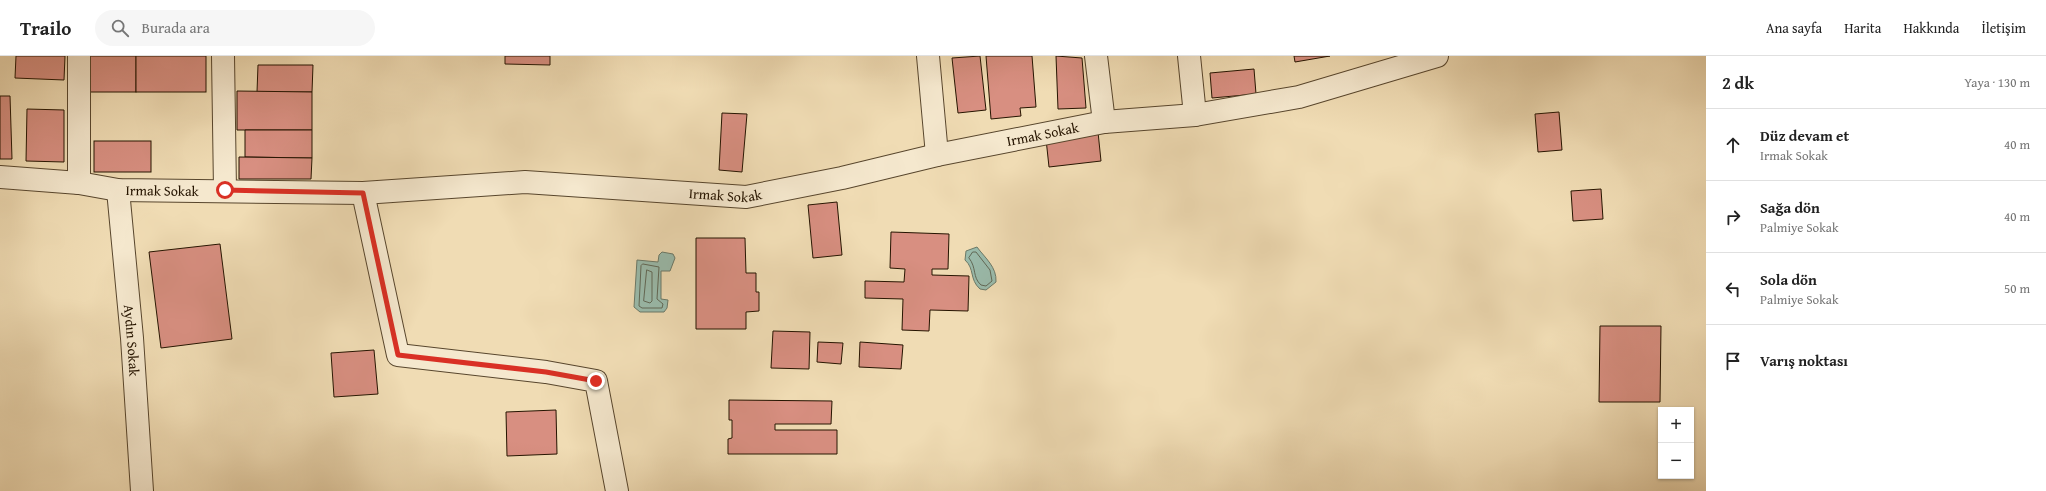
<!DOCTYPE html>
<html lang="tr">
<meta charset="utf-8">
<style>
:root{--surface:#fff;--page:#f6f6f6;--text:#222;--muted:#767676;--line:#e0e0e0}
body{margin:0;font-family:"Gentium Book Plus",serif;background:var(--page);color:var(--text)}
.controls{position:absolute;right:12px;bottom:12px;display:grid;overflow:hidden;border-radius:0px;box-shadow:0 1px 3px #0004}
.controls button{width:36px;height:36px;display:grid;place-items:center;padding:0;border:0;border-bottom:1px solid var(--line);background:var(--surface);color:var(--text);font:20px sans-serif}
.stop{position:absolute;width:12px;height:12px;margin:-9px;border:3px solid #d93025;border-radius:50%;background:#fff}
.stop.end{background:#d93025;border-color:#fff;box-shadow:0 1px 4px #0008}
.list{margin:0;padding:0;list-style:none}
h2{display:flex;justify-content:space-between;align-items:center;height:52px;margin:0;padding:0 16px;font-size:17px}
h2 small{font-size:13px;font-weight:400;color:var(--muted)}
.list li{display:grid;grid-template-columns:26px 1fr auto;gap:12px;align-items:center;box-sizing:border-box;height:72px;padding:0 16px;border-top:1px solid var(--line)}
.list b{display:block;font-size:15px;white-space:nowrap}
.list p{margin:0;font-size:13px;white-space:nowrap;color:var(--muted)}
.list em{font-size:13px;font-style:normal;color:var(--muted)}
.icon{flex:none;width:22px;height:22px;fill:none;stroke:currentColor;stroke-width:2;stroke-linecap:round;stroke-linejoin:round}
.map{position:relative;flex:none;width:1706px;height:435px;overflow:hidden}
header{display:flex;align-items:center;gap:24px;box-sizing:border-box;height:56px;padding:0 20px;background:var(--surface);border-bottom:1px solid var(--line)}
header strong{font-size:19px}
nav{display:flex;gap:22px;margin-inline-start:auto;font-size:14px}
.search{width:280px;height:36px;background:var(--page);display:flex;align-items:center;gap:10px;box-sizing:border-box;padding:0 14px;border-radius:22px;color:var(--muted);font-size:15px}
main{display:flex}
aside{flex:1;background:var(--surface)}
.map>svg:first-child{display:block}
</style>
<header>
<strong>Trailo</strong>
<div class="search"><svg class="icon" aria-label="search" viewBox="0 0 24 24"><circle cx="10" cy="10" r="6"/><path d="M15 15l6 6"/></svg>Burada ara</div>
<nav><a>Ana sayfa</a><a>Harita</a><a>Hakkında</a><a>İletişim</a></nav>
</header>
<main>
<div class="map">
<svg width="1706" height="435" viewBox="0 0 1706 435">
<rect width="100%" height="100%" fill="#f0dcb4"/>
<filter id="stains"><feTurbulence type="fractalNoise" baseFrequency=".005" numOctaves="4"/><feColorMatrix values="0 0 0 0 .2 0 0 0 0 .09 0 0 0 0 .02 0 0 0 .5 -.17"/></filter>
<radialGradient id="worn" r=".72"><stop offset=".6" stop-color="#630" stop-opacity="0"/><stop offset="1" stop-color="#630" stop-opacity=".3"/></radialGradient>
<g fill="#9abcad" stroke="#6b7968">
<path d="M977 191C985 202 997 211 996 226L986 234 980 233C969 223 975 213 965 204L966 195Z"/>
<path d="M662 196 673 198 675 202 670 215H661V243L668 244 667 252 664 256H640L634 251 637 204 658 206 659 199Z"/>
</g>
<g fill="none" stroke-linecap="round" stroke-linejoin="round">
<g stroke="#606856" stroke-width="1">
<path d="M973 196H976L990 214 992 225 986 230 981 229C972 221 977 212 969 202Z"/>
<path d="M643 208 659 211 657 243 663 248 662 252H642L639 250 641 210Z"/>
<path d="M647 214 652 216V245L650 247 644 245Z"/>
</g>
</g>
<g fill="#d88f81" stroke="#251400">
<path d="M16 0H65L64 24 15 22Z"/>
<rect x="84" y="0" width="52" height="36"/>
<rect x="136" y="0" width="70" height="36"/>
<path d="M505 0H550V9L505 8Z"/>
<path d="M980 0 986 54 958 57 952 2Z"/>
<path d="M986 0H1032L1036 51 1020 52 1021 60 991 63Z"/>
<path d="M1056 0 1082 2 1086 52 1058 53Z"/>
<path d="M1294 0H1330L1295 6Z"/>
<path d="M258 9H313L312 36H257Z"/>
<path d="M1254 13 1256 38 1212 42 1210 17Z"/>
<path d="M237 35 312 36V74H237Z"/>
<path d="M0 40H10L12 103H0Z"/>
<path d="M27 53 64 54V106L26 105Z"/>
<path d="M1559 56 1562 94 1538 96 1535 58Z"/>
<path d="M722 57 747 58 742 116 719 114Z"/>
<path d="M245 74H312V102L245 101Z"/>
<path d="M1098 76 1101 105 1049 111 1046 83Z"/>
<rect x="94" y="85" width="57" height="31"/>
<path d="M239 101 312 102 311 123H239Z"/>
<path d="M1601 133 1603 163 1573 165 1571 135Z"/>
<path d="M837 146 842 199 813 202 808 149Z"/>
<path d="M891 176 949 178 948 213H932V219L969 220 968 255 930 254 929 275 902 274 903 243 865 242V225L904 226 905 213 890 212Z"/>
<path d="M696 182H745L746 217H756V236H759V255L746 256V273H696Z"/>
<path d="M220 188 232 283 161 292 149 196Z"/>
<path d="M1600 270H1661L1660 346H1599Z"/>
<path d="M773 275 810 276 809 313 771 312Z"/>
<path d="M818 286 843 287 841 308 817 306Z"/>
<path d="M860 286 903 289 901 313 859 311Z"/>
<path d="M374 294 378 338 334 341 331 297Z"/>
<path d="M729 344 832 345 831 368H775V374H837V398H728V383L732 382V364H729Z"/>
<path d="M556 354 557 398 507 400 506 356Z"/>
</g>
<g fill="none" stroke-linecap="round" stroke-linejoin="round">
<defs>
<g id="minor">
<path d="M79 0V127"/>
<path d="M223 0 225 134"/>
<path d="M928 0 937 99"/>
<path d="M1096 0 1104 66"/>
<path d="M1189 0 1195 59"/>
<path id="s1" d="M0 121 79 127 118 134 363 137 525 126 746 141 842 122 937 99 1104 66 1195 59 1299 41 1437 0"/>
<path id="s2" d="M118 134 132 282 142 435"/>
<path d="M363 137 398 299 546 316 596 325 617 435"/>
</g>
</defs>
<use href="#minor" stroke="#58462d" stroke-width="24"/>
<use href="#minor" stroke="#f5e8ce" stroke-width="22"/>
</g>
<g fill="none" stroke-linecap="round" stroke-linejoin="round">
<path stroke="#d93025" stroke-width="5" d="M225 134 363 137 398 299 546 316 596 325"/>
</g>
<g text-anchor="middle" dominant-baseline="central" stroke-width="4" stroke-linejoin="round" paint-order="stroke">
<g font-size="14" fill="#251400" stroke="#f5e8ce">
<text stroke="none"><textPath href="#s1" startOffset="1051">Irmak Sokak</textPath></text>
<text stroke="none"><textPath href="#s1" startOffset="163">Irmak Sokak</textPath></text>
<text stroke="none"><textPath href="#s1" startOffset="727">Irmak Sokak</textPath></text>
<text stroke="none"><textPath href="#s2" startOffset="151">Aydın Sokak</textPath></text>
</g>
</g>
<rect width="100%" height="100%" filter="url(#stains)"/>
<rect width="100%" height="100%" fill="url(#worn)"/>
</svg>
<div class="controls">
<button>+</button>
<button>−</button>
</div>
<div class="stop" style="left:225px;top:134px"></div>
<div class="stop end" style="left:596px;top:325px"></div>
</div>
<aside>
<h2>2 dk<small>Yaya · 130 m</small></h2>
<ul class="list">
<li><svg class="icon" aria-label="ahead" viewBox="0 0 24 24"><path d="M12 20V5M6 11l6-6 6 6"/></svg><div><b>Düz devam et</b><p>Irmak Sokak</p></div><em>40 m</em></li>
<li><svg class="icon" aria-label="right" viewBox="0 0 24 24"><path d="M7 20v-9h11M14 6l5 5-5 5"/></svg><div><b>Sağa dön</b><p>Palmiye Sokak</p></div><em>40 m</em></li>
<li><svg class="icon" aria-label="left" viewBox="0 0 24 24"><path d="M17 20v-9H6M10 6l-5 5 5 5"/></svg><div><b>Sola dön</b><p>Palmiye Sokak</p></div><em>50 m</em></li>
<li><svg class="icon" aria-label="arrive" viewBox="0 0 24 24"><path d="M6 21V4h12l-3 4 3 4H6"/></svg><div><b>Varış noktası</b></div></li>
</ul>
</aside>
</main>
